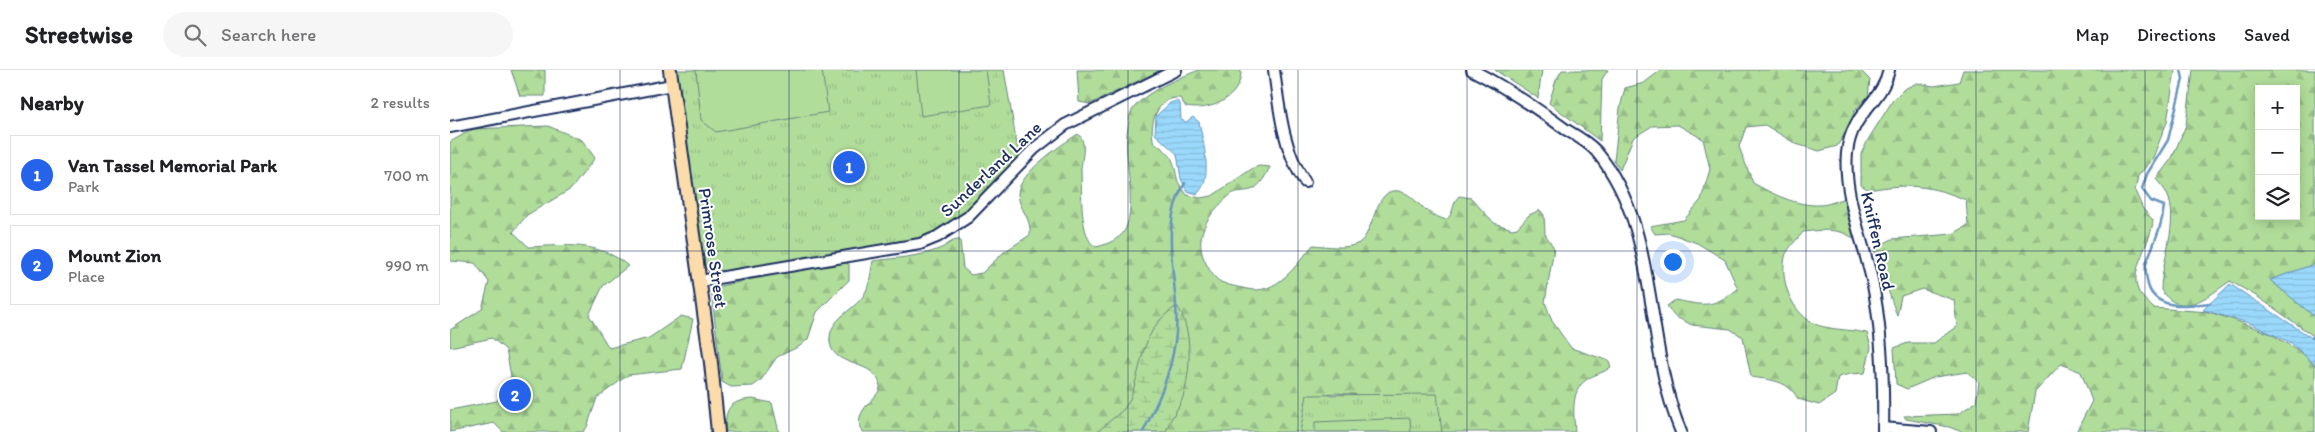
<!DOCTYPE html>
<meta charset="utf-8">
<style>
:root{--surface:#fff;--page:#f6f6f6;--text:#202124;--muted:#757577;--line:#e0e0e0;--accent:#2563eb}
body{margin:0;font-family:Itim,sans-serif;background:var(--page);color:var(--text)}
.controls{position:absolute;right:15px;top:15px;display:grid;overflow:hidden;border-radius:0px;box-shadow:0 2px 12px #0003}
.controls button{width:45px;height:45px;display:grid;place-items:center;padding:0;border:0;border-bottom:1px solid var(--line);background:var(--surface);color:var(--text);font:25px sans-serif}
.you{position:absolute;left:1222px;top:191px;width:18px;height:18px;margin:-12px;border:4px solid #fff;border-radius:50%;background:#1a73e8;box-shadow:0 0 0 8px #1a73e833}
.badge{display:grid;place-items:center;width:32px;height:32px;border-radius:50%;background:var(--accent);color:#fff;font-size:16px;font-weight:700}
.pin{position:absolute;translate:-50% -50%;border:2px solid #fff;box-shadow:0 1px 5px #0006}
.list{margin:0;padding:0;list-style:none}
h2{display:flex;justify-content:space-between;align-items:center;height:65px;margin:0;padding:0 20px;font-size:21px}
h2 small{font-size:16px;font-weight:400;color:var(--muted)}
.list li{display:grid;grid-template-columns:32px 1fr auto;gap:15px;align-items:center;box-sizing:border-box;height:80px;margin:0 10px 10px;padding:0 10px;border:1px solid var(--line);border-radius:0px}
.list b{display:block;font-size:19px;white-space:nowrap}
.list p{margin:0;font-size:16px;white-space:nowrap;color:var(--muted)}
.list em{font-size:16px;font-style:normal;color:var(--muted)}
.icon{flex:none;width:28px;height:28px;fill:none;stroke:currentColor;stroke-width:2;stroke-linecap:round;stroke-linejoin:round}
.map{position:relative;flex:none;width:1865px;height:362px;overflow:hidden}
header{display:flex;align-items:center;gap:30px;box-sizing:border-box;height:70px;padding:0 25px;background:var(--surface);border-bottom:1px solid var(--line)}
header strong{font-size:24px}
nav{display:flex;gap:28px;margin-inline-start:auto;font-size:18px}
.search{width:350px;height:45px;background:var(--page);display:flex;align-items:center;gap:12px;box-sizing:border-box;padding:0 18px;border-radius:28px;color:var(--muted);font-size:19px}
main{display:flex}
aside{flex:1;background:var(--surface)}
.map>svg:first-child{display:block}
</style>
<header>
<strong>Streetwise</strong>
<div class="search"><svg class="icon" aria-label="search" viewBox="0 0 24 24"><circle cx="10" cy="10" r="6"/><path d="M15 15l6 6"/></svg>Search here</div>
<nav><a>Map</a><a>Directions</a><a>Saved</a></nav>
</header>
<main>
<aside>
<h2>Nearby<small>2 results</small></h2>
<ul class="list">
<li><span class="badge">1</span><div><b>Van Tassel Memorial Park</b><p>Park</p></div><em>700 m</em></li>
<li><span class="badge">2</span><div><b>Mount Zion</b><p>Place</p></div><em>990 m</em></li>
</ul>
</aside>
<div class="map">
<svg width="1865" height="362" viewBox="0 0 1865 362">
<defs>
<pattern id="forest-firs" width="22" height="20" patternUnits="userSpaceOnUse" patternTransform="scale(1.25)"><rect width="22" height="20" fill="#b1dd9b"/><path d="M5 1l3.5 6h-7zM16 11l3.5 6h-7z" fill="#98be88"/></pattern>
<pattern id="wetland-marsh" width="20" height="14" patternUnits="userSpaceOnUse" patternTransform="scale(1.25)"><rect width="20" height="14" fill="#b1dd9b"/><path d="M1 5h8M5 5V1M11 12h8M15 12V8" fill="none" stroke="#98be88"/></pattern>
<pattern id="park-tufts" width="24" height="20" patternUnits="userSpaceOnUse" patternTransform="scale(1.25)"><rect width="24" height="20" fill="#b1dd9b"/><path d="M3 7l-1-3M5 7V3M7 7l1-3M15 17l-1-3M17 17v-4M19 17l1-3" fill="none" stroke="#98be88"/></pattern>
<pattern id="water-rules" width="6" height="5" patternUnits="userSpaceOnUse" patternTransform="scale(1.25)"><rect width="6" height="5" fill="#9ad9fc"/><path d="M0 2.5h6" fill="none" stroke="#84bbda"/></pattern>
</defs>
<rect width="100%" height="100%" fill="#fff"/>
<filter id="ink" filterUnits="userSpaceOnUse"><feTurbulence type="fractalNoise" baseFrequency=".02" numOctaves="2"/><feDisplacementMap in="SourceGraphic" scale="10" xChannelSelector="R" yChannelSelector="G"/><feConvolveMatrix kernelMatrix="1 2 1 2 8 2 1 2 1" color-interpolation-filters="sRGB"/></filter>
<g filter="url(#ink)">
<g fill="url(#forest-firs)" stroke="#66867c" fill-rule="evenodd">
<path d="M61 0H95V26H70Z"/>
<path d="M627 0H711L640 34 629 32Z"/>
<path d="M749 0H791C792 28 760 42 736 37L730 28C707 26 698 55 704 73 722 84 723 88 727 108 728 114 734 120 737 125L750 128 762 126 803 98 809 96 820 97C816 105 810 117 801 120 794 122 785 120 779 126 758 144 741 168 757 195 760 201 765 209 771 212 779 216 789 217 797 219 827 226 847 194 863 175 877 176 896 180 909 173 926 162 924 109 955 123 962 126 969 135 976 140 981 145 989 147 996 150 1004 144 1002 133 1009 126L1021 128 1044 153 1062 159 1067 158 1079 145 1090 140 1094 145 1095 164 1104 178 1095 232 1102 251 1121 278 1159 291 1161 297C1154 303 1144 304 1136 310 1120 321 1124 345 1125 362H986L945 327 885 323 874 324 868 328 855 362H412C400 340 432 327 430 316 427 289 384 299 380 273 377 247 408 240 416 221 420 213 421 200 423 191 445 188 469 187 489 179 497 176 502 169 510 170L513 198 521 205 532 203 554 182 580 165C582 148 569 140 568 124 568 104 612 74 628 64 638 73 631 89 631 101 632 119 629 169 646 177 656 175 670 169 675 160 688 134 672 87 678 57 679 51 679 44 683 39 696 21 729 8 749 0Z"/>
<path d="M1045 0H1092L1088 28Z"/>
<path d="M1112 0H1158L1152 9 1150 71 1099 33 1106 10Z"/>
<path d="M1211 0H1410L1420 10 1418 26 1405 40 1397 61 1387 76 1369 81 1346 74 1315 55 1296 57 1289 77 1303 113C1323 124 1346 136 1370 135 1378 135 1388 130 1396 128L1406 171C1392 157 1371 160 1353 162 1348 169 1337 178 1335 187 1329 214 1345 251 1374 257 1388 260 1403 260 1417 263L1421 277 1415 303 1400 304 1388 307 1385 324 1369 335 1348 329C1338 310 1321 310 1301 307L1293 267 1280 259 1242 255 1224 246 1217 236 1225 230C1256 236 1262 238 1288 219L1275 190 1247 173 1219 163 1205 164 1200 156 1234 150 1251 130 1260 99 1253 69 1228 55 1202 56 1183 68 1170 100 1164 91 1170 38 1175 18 1194 13Z"/>
<path d="M1513 0H1725L1717 52 1702 90 1688 106 1685 121 1693 139 1703 150C1702 172 1679 199 1688 220 1690 226 1699 233 1703 238L1759 242 1790 252 1821 264 1853 283 1865 296V362H1626L1642 331 1631 302 1611 294 1585 322 1578 362H1512L1499 357 1456 349 1454 346 1508 344 1526 332 1529 312 1517 302 1485 307 1457 319 1446 314 1444 278 1458 273H1484L1507 256 1504 230 1472 219 1451 226 1447 246 1424 179 1442 169 1503 164 1518 155 1516 130C1481 115 1456 113 1419 120L1411 115V84L1419 68 1443 30 1454 19 1467 13 1484 16 1509 12Z"/>
<path d="M1743 0H1865V194L1820 210 1865 247V267L1808 227 1780 211C1759 226 1731 250 1711 220 1711 192 1730 150 1717 124 1715 119 1710 114 1706 109L1722 88 1736 55ZM1809 19H1846V146H1809Z"/>
<path d="M98 56 132 70 145 88 121 119 77 145 63 162 79 177C114 175 150 171 178 196L153 216 139 245 159 278 199 268 231 246 243 249 232 299 178 305 147 328 137 357 133 362H53L44 353 0 362V340L47 331 61 306 56 280 42 268 0 277V260L32 239 39 212 25 193 0 191V72L23 59Z"/>
<path d="M388 191 399 194V210L367 242 358 269 350 276 327 287 311 310 303 316 281 317 272 312 261 218Z"/>
<path d="M302 329 322 333 329 362H276C274 339 279 331 302 329Z"/>
</g>
<path fill="url(#wetland-marsh)" stroke="#66867c" d="M727 236C743 259 741 301 733 327 729 339 719 349 716 362H647L674 339 680 329C694 292 690 259 727 236Z"/>
<g fill="url(#park-tufts)" stroke="#66867c">
<path d="M226 0H554L569 86 512 148 484 164 455 171 264 203 258 201 255 197 246 149Z"/>
<path d="M987 324 992 362H850L857 325Z"/>
</g>
<g fill="#b1dd9b" stroke="#66867c">
<path d="M246 0H372L378 42 266 62 251 50Z"/>
<path d="M466 0H536L541 35 471 46Z"/>
<path d="M960 348 961 362H865V352Z"/>
</g>
<g fill="url(#water-rules)" stroke="#6795bd">
<path d="M726 31 730 33 731 50 736 52 743 47 749 52C753 72 764 109 747 124L737 121 731 109 727 84 705 64 706 46 720 33Z"/>
<path d="M1865 194V247L1820 210Z"/>
<path d="M1780 214 1865 270V295L1841 273 1799 253 1753 240Z"/>
</g>
<g fill="none" stroke-linecap="round" stroke-linejoin="round">
<g stroke="#6795bd" stroke-width="2.5">
<path d="M1731 0 1733 9 1718 70 1697 104 1692 119 1701 131 1714 136C1712 158 1703 174 1696 194 1695 199 1696 205 1697 210 1701 241 1737 236 1760 233"/>
<path d="M1862 268 1865 264"/>
<path d="M693 362C708 332 720 306 725 272 733 219 705 161 735 113"/>
</g>
<defs>
<g id="minor">
<path d="M824 0C829 37 833 81 855 112"/>
<path d="M1022 0C1055 17 1085 37 1115 59 1125 65 1138 72 1146 81 1211 159 1193 272 1231 362"/>
<path d="M0 57 222 15"/>
<path d="M250 211 470 174 487 167 518 147 584 79 615 55 726 0"/>
<path d="M1433 358 1481 362"/>
<path d="M1433 362C1434 312 1432 259 1422 210 1413 171 1393 123 1397 83 1401 42 1432 33 1439 0"/>
</g>
<path id="major" d="M220 0 261 293 268 362"/>
</defs>
<use href="#minor" stroke="#1b2f5e" stroke-width="14"/>
<use href="#major" stroke="#1b2f5e" stroke-width="16"/>
<use href="#minor" stroke="#fff" stroke-width="10"/>
<use href="#major" stroke="#fddcac" stroke-width="12"/>
</g>
</g>
<path fill="none" stroke="#1b2f5e" stroke-width="1" stroke-opacity="0.55" d="M170 0V362M339 0V362M509 0V362M678 0V362M848 0V362M1017 0V362M1187 0V362M1356 0V362M1526 0V362M1695 0V362M0 181H1865"/>
<g text-anchor="middle" dominant-baseline="central" stroke-width="4" stroke-linejoin="round" paint-order="stroke">
<g font-size="18" fill="#1b2f5e" stroke="#fff">
<text transform="translate(541 99) rotate(-43)">Sunderland Lane</text>
<text transform="translate(1428 171) rotate(77)">Kniffen Road</text>
<text transform="translate(263 178) rotate(82)">Primrose Street</text>
</g>
</g>
</svg>
<div class="controls">
<button>+</button>
<button>−</button>
<button><svg class="icon" aria-label="layers" viewBox="0 0 24 24"><path d="M12 4l9 5-9 5-9-5zM3 14l9 5 9-5"/></svg></button>
</div>
<div class="you"></div>
<div class="pin badge" style="left:399px;top:97px">1</div>
<div class="pin badge" style="left:65px;top:325px">2</div>
</div>
</main>
